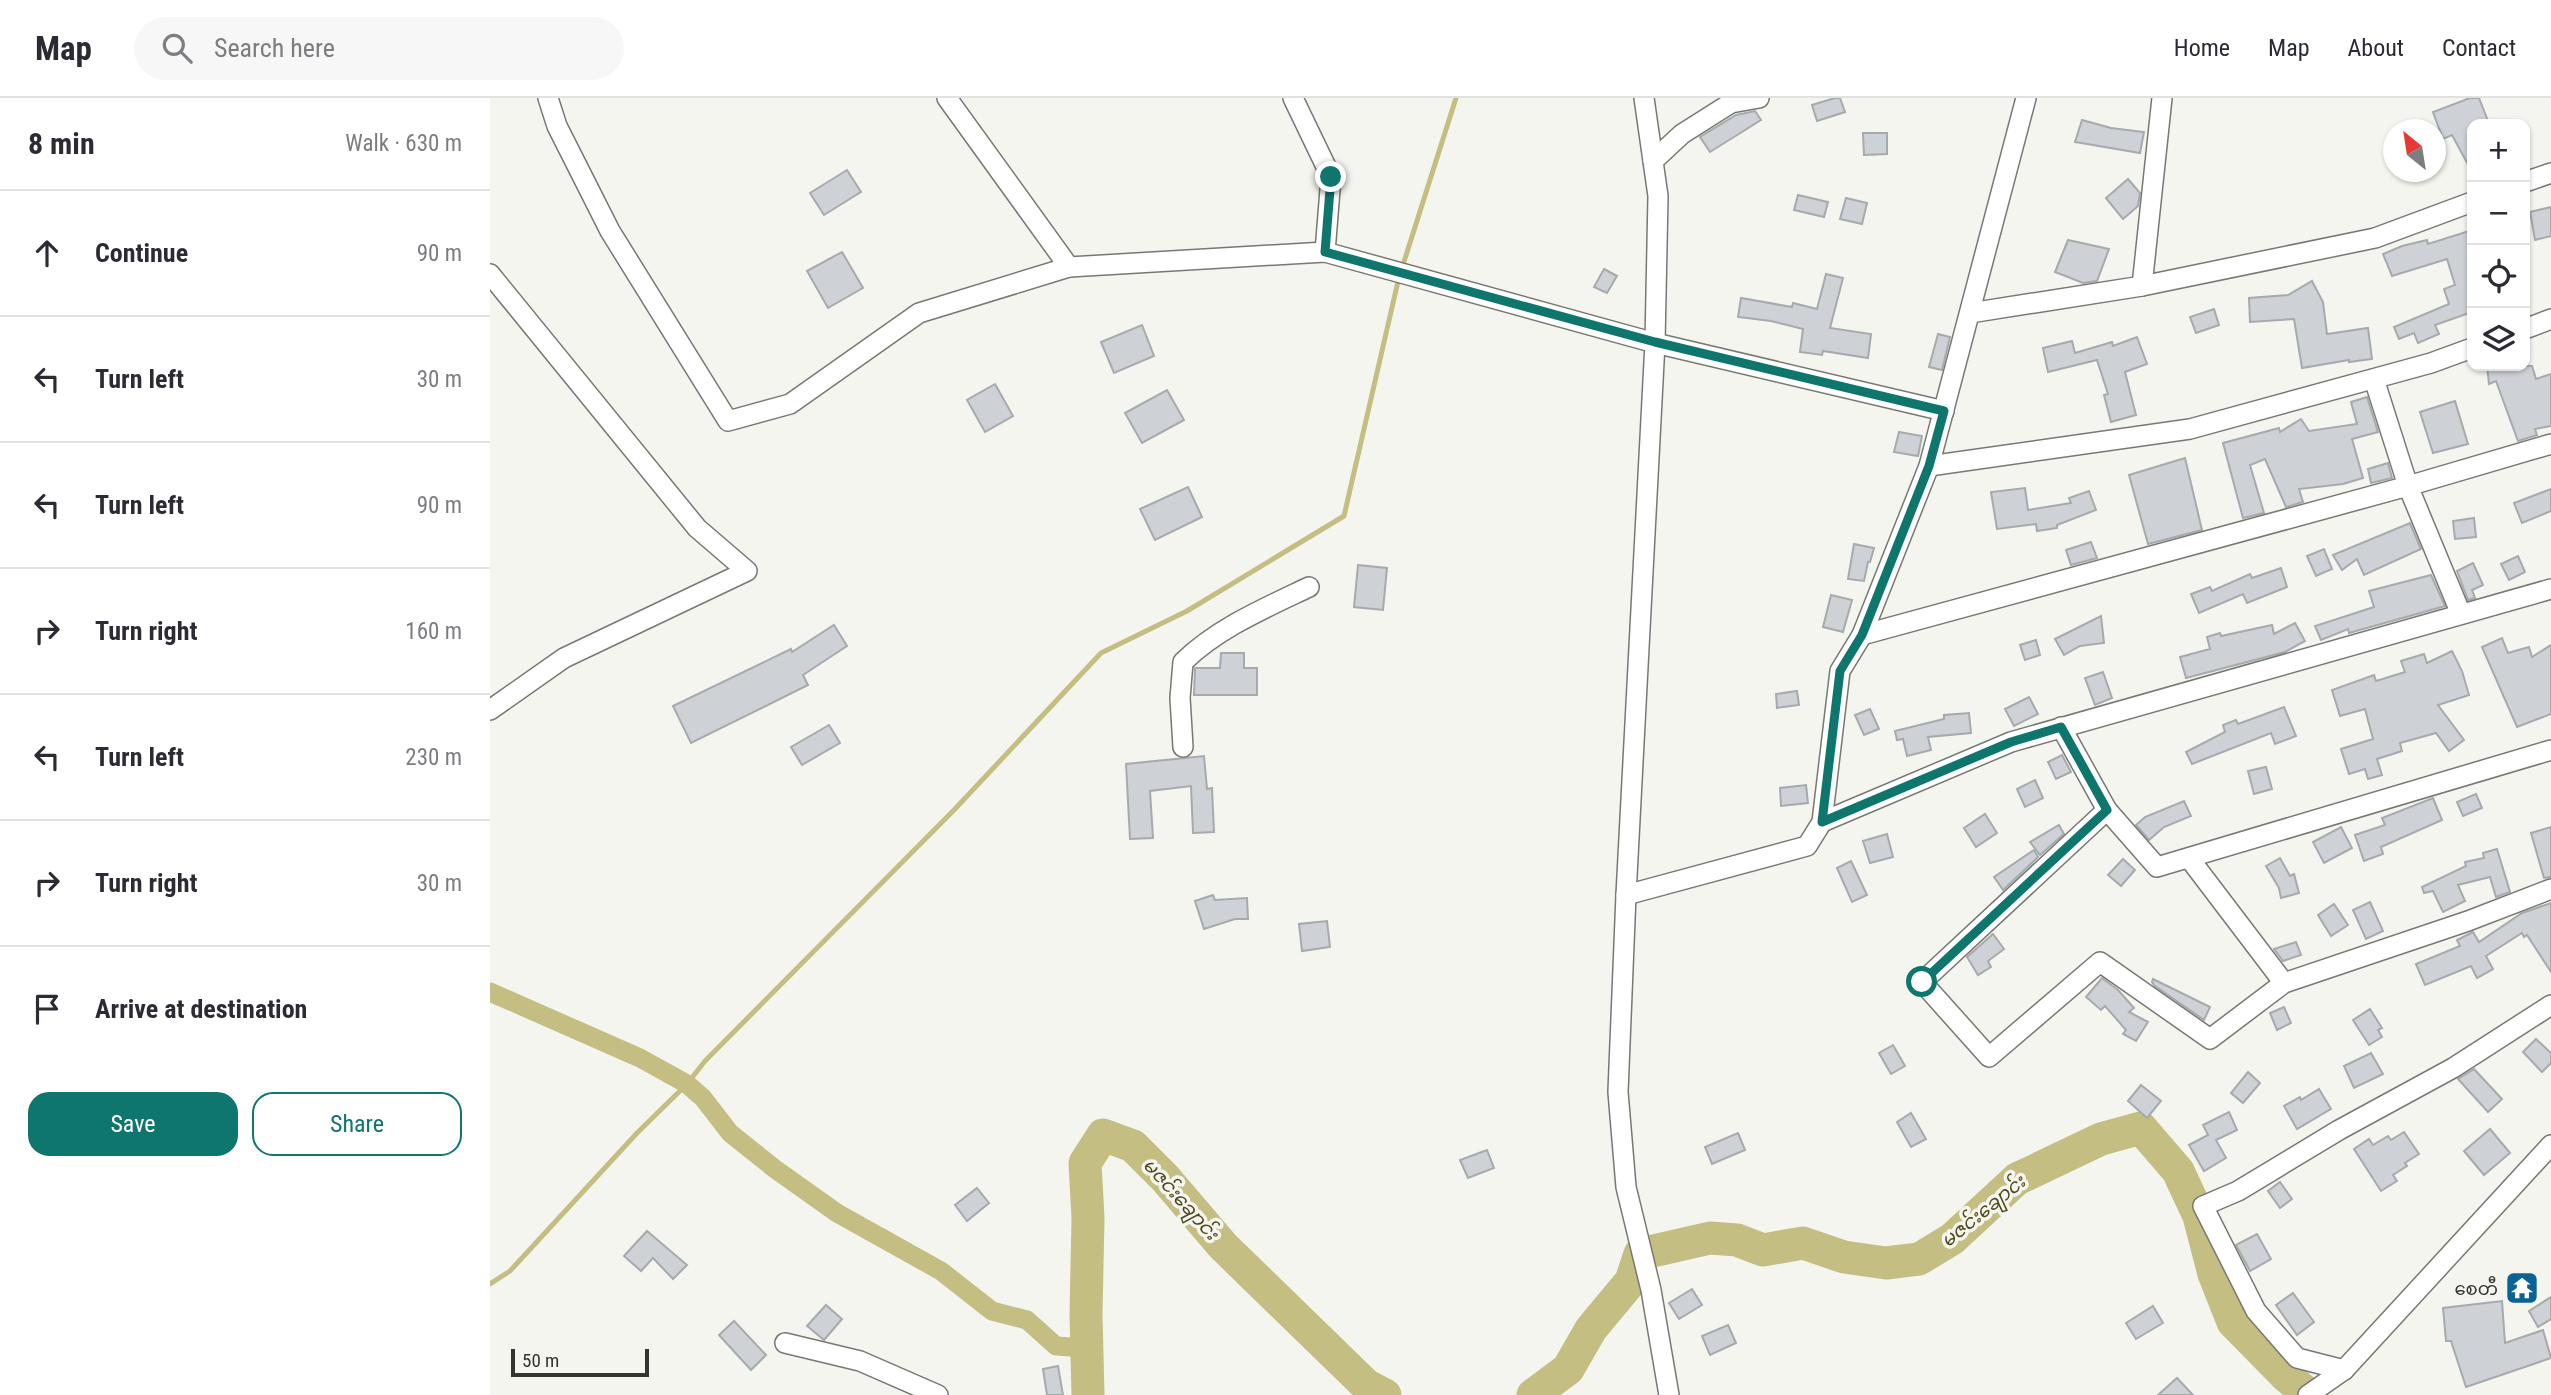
<!DOCTYPE html>
<meta charset="utf-8">
<style>
:root{--surface:#fff;--page:#f7f7f7;--text:#2b2b33;--muted:#7c7c81;--line:#e1e1e2;--accent:#0f766e}
body{margin:0;font-family:"Roboto Condensed","Noto Sans Myanmar",sans-serif;background:var(--page);color:var(--text)}
.controls{position:absolute;right:21px;top:21px;display:grid;overflow:hidden;border-radius:14px;box-shadow:0 2px 5px #0004}
.controls button{width:63px;height:63px;display:grid;place-items:center;padding:0;border:0;border-bottom:2px solid var(--line);background:var(--surface);color:var(--text);font:35px sans-serif}
.compass{position:absolute;left:1893px;top:21px;width:63px;height:63px;border-radius:50%;background:var(--surface);box-shadow:0 2px 5px #0004;rotate:330deg}
.scale{position:absolute;left:21px;bottom:18px;width:138px;box-sizing:border-box;padding-left:7px;border:4px solid #333330;border-top:0;font-size:19px;line-height:24px;white-space:nowrap;color:#333330;-webkit-text-stroke:5px #f5f5f0;paint-order:stroke}
.stop{position:absolute;width:21px;height:21px;margin:-16px;border:5px solid #0f766e;border-radius:50%;background:#fff}
.stop.end{background:#0f766e;border-color:#fff;box-shadow:0 2px 7px #0008}
.list{margin:0;padding:0;list-style:none}
h2{display:flex;justify-content:space-between;align-items:center;height:91px;margin:0;padding:0 28px;font-size:30px}
h2 small{font-size:23px;font-weight:400;color:var(--muted)}
.list li{display:grid;grid-template-columns:46px 1fr auto;gap:21px;align-items:center;box-sizing:border-box;height:126px;padding:0 28px;border-top:2px solid var(--line)}
.list b{display:block;font-size:26px;white-space:nowrap}
.list em{font-size:23px;font-style:normal;color:var(--muted)}
.actions{display:flex;gap:14px;padding:21px 28px}
.actions a{flex:1;padding:16px 0;border:2px solid var(--accent);border-radius:21px;text-align:center;font-size:24px;color:var(--accent)}
.actions .main{background:var(--accent);color:#fff}
.icon{flex:none;width:38px;height:38px;fill:none;stroke:currentColor;stroke-width:2;stroke-linecap:round;stroke-linejoin:round}
.map{position:relative;flex:none;width:2061px;height:1297px;overflow:hidden}
header{display:flex;align-items:center;gap:42px;box-sizing:border-box;height:98px;padding:0 35px;background:var(--surface);border-bottom:2px solid var(--line)}
header strong{font-size:33px}
nav{display:flex;gap:38px;margin-inline-start:auto;font-size:24px}
.search{width:490px;height:63px;background:var(--page);display:flex;align-items:center;gap:18px;box-sizing:border-box;padding:0 24px;border-radius:38px;color:var(--muted);font-size:26px}
main{display:flex}
aside{flex:1;background:var(--surface)}
.map>svg:first-child{display:block}
</style>
<header>
<strong>Map</strong>
<div class="search"><svg class="icon" aria-label="search" viewBox="0 0 24 24"><circle cx="10" cy="10" r="6"/><path d="M15 15l6 6"/></svg>Search here</div>
<nav><a>Home</a><a>Map</a><a>About</a><a>Contact</a></nav>
</header>
<main>
<aside>
<h2>8 min<small>Walk · 630 m</small></h2>
<ul class="list">
<li><svg class="icon" aria-label="ahead" viewBox="0 0 24 24"><path d="M12 20V5M6 11l6-6 6 6"/></svg><div><b>Continue</b></div><em>90 m</em></li>
<li><svg class="icon" aria-label="left" viewBox="0 0 24 24"><path d="M17 20v-9H6M10 6l-5 5 5 5"/></svg><div><b>Turn left</b></div><em>30 m</em></li>
<li><svg class="icon" aria-label="left" viewBox="0 0 24 24"><path d="M17 20v-9H6M10 6l-5 5 5 5"/></svg><div><b>Turn left</b></div><em>90 m</em></li>
<li><svg class="icon" aria-label="right" viewBox="0 0 24 24"><path d="M7 20v-9h11M14 6l5 5-5 5"/></svg><div><b>Turn right</b></div><em>160 m</em></li>
<li><svg class="icon" aria-label="left" viewBox="0 0 24 24"><path d="M17 20v-9H6M10 6l-5 5 5 5"/></svg><div><b>Turn left</b></div><em>230 m</em></li>
<li><svg class="icon" aria-label="right" viewBox="0 0 24 24"><path d="M7 20v-9h11M14 6l5 5-5 5"/></svg><div><b>Turn right</b></div><em>30 m</em></li>
<li><svg class="icon" aria-label="arrive" viewBox="0 0 24 24"><path d="M6 21V4h12l-3 4 3 4H6"/></svg><div><b>Arrive at destination</b></div></li>
</ul>
<div class="actions"><a class="main">Save</a><a>Share</a></div>
</aside>
<div class="map">
<svg width="2061" height="1297" viewBox="0 0 2061 1297">
<rect width="100%" height="100%" fill="#f5f5f0"/>
<g fill="none" stroke-linecap="round" stroke-linejoin="round">
<g stroke="#c4be83" stroke-width="5">
<path d="M912 170 966 0"/>
<path d="M0 1186 20 1173 147 1035 197 986 215 963 464 712 611 555 697 513 854 418 909 179"/>
</g>
<path stroke="#c4be83" stroke-width="19" d="M0 894 150 960 197 986 213 1000 240 1035 285 1071 347 1115 451 1173 502 1213 537 1222 566 1248 596 1250"/>
<g stroke="#c4be83" stroke-width="33">
<path d="M598 1297 596 1217 598 1120 595 1065 613 1037 643 1048 675 1080 733 1148 876 1287 895 1297"/>
<path d="M1043 1297 1078 1271 1101 1231 1141 1183 1150 1156 1220 1140 1247 1142 1273 1152 1313 1145 1354 1159 1396 1165 1429 1161 1462 1141 1527 1081 1611 1041 1651 1030 1688 1073 1709 1118 1724 1176 1743 1224 1796 1278 1819 1297"/>
</g>
</g>
<g fill="#ced2d6" stroke="#a5aaad" stroke-width="2">
<path d="M1345 0H1350L1355 14 1327 23 1322 7Z"/>
<path d="M1980 0H1989L1998 23 1982 26V74L1962 37 1953 41 1943 14Z"/>
<path d="M1265 13 1271 22 1220 54 1210 39 1246 17Z"/>
<path d="M1592 22 1621 30 1654 34 1650 55 1585 44Z"/>
<path d="M1373 35H1397V56L1374 57Z"/>
<path d="M357 72 371 94 334 117 320 95Z"/>
<path d="M1638 81 1650 95 1648 108 1633 121 1616 100Z"/>
<path d="M1308 97 1338 104 1334 119 1304 112Z"/>
<path d="M1356 100 1377 105 1372 126 1350 121Z"/>
<path d="M2061 109V138L2045 142 2040 114Z"/>
<path d="M1979 133 1982 144V214L1945 227 1949 236 1928 245 1924 235 1909 241 1904 229 1959 206 1954 191 1965 187 1957 161 1902 178 1893 156 1912 148 1937 142 1938 146Z"/>
<path d="M1578 142 1619 151 1607 183 1593 185 1565 174Z"/>
<path d="M352 154 373 190 338 210 317 173Z"/>
<path d="M1114 171 1127 178 1117 195 1104 189Z"/>
<path d="M1336 176 1353 180 1340 230 1381 236 1378 260 1333 253 1332 257 1310 254 1313 231 1281 223 1248 219 1251 200 1302 209 1303 205 1327 211Z"/>
<path d="M1822 183 1833 204 1837 236 1878 230 1882 261 1859 264V262L1812 270 1804 221 1760 224 1759 200 1798 197Z"/>
<path d="M1724 211 1729 227 1706 235 1700 219Z"/>
<path d="M652 227 664 258 624 275 611 244Z"/>
<path d="M1448 236 1460 239 1452 272 1439 269Z"/>
<path d="M1647 239 1657 266 1635 274 1646 317 1621 324 1614 297 1618 296 1607 262 1558 274 1553 250 1582 243 1585 255 1622 244 1623 248Z"/>
<path d="M1997 268H2042L2046 281 2061 276V328L2045 331 2047 337 2028 343 2006 283 1999 286Z"/>
<path d="M505 286 523 318 495 334 477 302Z"/>
<path d="M677 292 694 322 652 345 635 315Z"/>
<path d="M1877 299 1888 334 1862 341 1873 380 1853 386 1809 391 1813 404 1796 409 1775 361 1760 367 1774 415 1753 420 1733 345 1789 330 1790 334 1811 321 1819 333 1867 326 1861 304Z"/>
<path d="M1965 303 1978 346 1943 355 1930 314Z"/>
<path d="M1409 334 1432 338 1428 358 1404 354Z"/>
<path d="M1695 360 1712 432 1658 446 1639 377Z"/>
<path d="M1898 365 1902 380 1881 385 1878 371Z"/>
<path d="M698 389 712 419 665 442 650 411Z"/>
<path d="M1535 390 1538 412 1581 405 1579 400 1599 393 1606 412 1567 427V430L1547 433 1546 426 1507 431 1501 394Z"/>
<path d="M2061 391V413L2032 425 2024 405Z"/>
<path d="M1984 420 1986 439 1965 441 1963 423Z"/>
<path d="M1920 425 1931 451 1874 477 1867 461 1852 472 1843 457Z"/>
<path d="M1601 444 1607 460 1581 467 1576 452Z"/>
<path d="M1364 446 1384 450 1380 464H1378L1374 483 1358 481Z"/>
<path d="M1834 451 1842 471 1826 478 1817 458Z"/>
<path d="M2028 458 2035 474 2019 482 2011 466Z"/>
<path d="M1983 465 1993 487 1982 492 1985 500 1978 502 1967 473Z"/>
<path d="M868 467 897 470 893 512 864 509Z"/>
<path d="M1791 470 1797 489 1757 505 1753 496 1709 515 1701 496 1720 489 1722 493 1760 476 1762 480Z"/>
<path d="M1941 477 1955 508 1859 535 1858 531 1831 542 1825 528 1884 509 1879 493Z"/>
<path d="M1341 497 1362 502 1353 534 1333 529Z"/>
<path d="M1611 518 1614 545 1590 548 1574 557 1565 541Z"/>
<path d="M1805 525 1815 543 1795 554 1696 580 1690 559 1720 551 1717 539 1730 535 1731 538 1782 527 1784 536Z"/>
<path d="M344 527 357 548 313 577 318 587 201 645 183 608 301 551 302 554Z"/>
<path d="M2012 540 2018 555 2039 549 2042 559 2061 547V616L2027 629 1992 549Z"/>
<path d="M1546 542 1550 557 1535 562 1530 547Z"/>
<path d="M1962 553 1972 573 1979 597 1948 607 1974 642 1959 653 1946 635 1910 645 1912 653 1887 661 1892 677 1878 681 1875 671 1859 676 1851 651 1883 641 1875 611 1850 618 1842 592 1884 577 1886 583 1915 574 1911 563 1934 556 1937 565Z"/>
<path d="M731 555H754V570H767V597H704L705 570H730Z"/>
<path d="M1613 574 1622 600 1605 607 1595 580Z"/>
<path d="M1307 593 1309 607 1287 610 1286 596Z"/>
<path d="M1539 599 1548 616 1524 628 1515 611Z"/>
<path d="M1794 609 1806 638 1785 646 1781 635 1702 666 1696 654 1735 634 1733 627 1746 622 1748 626Z"/>
<path d="M1380 611 1389 631 1374 637 1365 617Z"/>
<path d="M1479 615 1481 635 1438 639 1441 652 1417 658 1413 641 1407 642 1405 633 1454 621V617Z"/>
<path d="M339 627 350 645 312 667 301 649Z"/>
<path d="M1572 657 1581 674 1566 681 1558 664Z"/>
<path d="M714 658 717 691 722 690 724 734 703 735 701 688 660 693 663 740 640 741 636 666Z"/>
<path d="M1776 669 1782 691 1764 696 1758 673Z"/>
<path d="M1545 682 1553 700 1535 709 1527 691Z"/>
<path d="M1316 687 1318 705 1291 708 1290 690Z"/>
<path d="M1986 696 1992 710 1973 718 1967 704Z"/>
<path d="M1943 700 1952 722 1891 749 1893 756 1874 763 1865 737 1895 727 1892 720Z"/>
<path d="M1694 703 1701 718 1674 729 1659 742 1646 727 1655 719Z"/>
<path d="M1495 716 1507 735 1486 749 1474 730Z"/>
<path d="M1569 727 1574 736 1550 757 1540 744Z"/>
<path d="M1851 729 1862 750 1834 765 1823 744Z"/>
<path d="M2061 729V779L2054 780 2041 735Z"/>
<path d="M1397 736 1403 759 1380 765 1373 743Z"/>
<path d="M2007 751 2020 794 2006 799 2000 779 1968 787 1975 803 1953 814 1943 793 1934 795 1932 789 1976 768 1975 764 1994 760 1993 755Z"/>
<path d="M1544 752 1548 759 1513 792 1504 779Z"/>
<path d="M1790 760 1800 778 1804 776 1809 795 1791 800 1789 790 1776 768Z"/>
<path d="M1633 761 1645 772 1631 788 1618 777Z"/>
<path d="M1361 763 1377 797 1362 804 1347 770Z"/>
<path d="M723 797 725 802 757 800 758 821H745L714 831 705 803Z"/>
<path d="M1880 804 1893 833 1876 841 1863 812Z"/>
<path d="M2061 805V874L2037 837 2034 839 2032 835 1996 858 2003 871 1987 880 1981 868 1935 887 1926 866 1970 848 1967 842 1983 834 1989 844 2032 815Z"/>
<path d="M1844 806 1858 827 1841 838 1828 817Z"/>
<path d="M837 823 840 849 812 853 809 826Z"/>
<path d="M1503 836 1514 851 1498 863 1501 869 1488 877 1477 859Z"/>
<path d="M1806 844 1811 857 1793 863 1784 851Z"/>
<path d="M1612 880 1628 892 1644 910 1639 914 1658 924 1646 943 1633 936 1636 932 1615 908 1611 912 1596 899Z"/>
<path d="M1663 881 1720 909 1714 922 1665 888 1662 884Z"/>
<path d="M1794 909 1801 925 1787 932 1780 915Z"/>
<path d="M1880 911 1892 930 1888 932 1892 939 1879 947 1863 922Z"/>
<path d="M2046 941 2061 955V965L2052 974 2033 954Z"/>
<path d="M1403 947 1415 968 1401 976 1389 955Z"/>
<path d="M1881 955 1893 976 1864 990 1854 968Z"/>
<path d="M1984 971 2012 1001 1998 1014 1968 981Z"/>
<path d="M1758 974 1770 985 1753 1005 1741 995Z"/>
<path d="M1651 987 1671 1003 1657 1020 1638 1003Z"/>
<path d="M1829 991 1841 1011 1807 1031 1794 1008 1810 999 1811 1002Z"/>
<path d="M1739 1014 1747 1032 1726 1042 1736 1060 1714 1073 1699 1047 1718 1037 1713 1027Z"/>
<path d="M1421 1015 1436 1041 1421 1049 1407 1024Z"/>
<path d="M2000 1031 2020 1055 1994 1077 1974 1053Z"/>
<path d="M1914 1034 1929 1056 1915 1065 1917 1068 1903 1077 1907 1083 1891 1093 1864 1051 1879 1041 1883 1047 1898 1038 1901 1042Z"/>
<path d="M1248 1035 1255 1052 1222 1066 1215 1049Z"/>
<path d="M997 1052 1004 1070 978 1080 970 1062Z"/>
<path d="M1790 1084 1802 1101 1790 1110 1778 1093Z"/>
<path d="M487 1090 499 1105 477 1123 465 1107Z"/>
<path d="M157 1133 197 1167 183 1181 163 1160 151 1173 134 1158Z"/>
<path d="M1767 1136 1781 1161 1760 1173 1746 1147Z"/>
<path d="M1202 1191 1212 1207 1189 1221 1179 1205Z"/>
<path d="M1803 1195 1824 1224 1807 1237 1786 1207Z"/>
<path d="M2061 1199V1221L2048 1229 2039 1213Z"/>
<path d="M2012 1203 2015 1245 2053 1232 2061 1260 1976 1289 1961 1243H1956L1953 1210Z"/>
<path d="M336 1207 352 1221 334 1242 317 1228Z"/>
<path d="M1663 1208 1673 1225 1646 1241 1636 1225Z"/>
<path d="M244 1223 276 1257 261 1272 229 1237Z"/>
<path d="M1238 1227 1246 1245 1220 1257 1212 1238Z"/>
<path d="M568 1268 573 1297H557L553 1271Z"/>
<path d="M1687 1280 1703 1297H1668Z"/>
</g>
<g fill="none" stroke-linecap="round" stroke-linejoin="round">
<defs>
<g id="minor">
<path d="M58 0 67 28 120 133 238 323 300 306 429 215 579 169"/>
<path d="M457 0 579 169 835 154 1165 245 1454 313"/>
<path d="M803 0 841 79 835 154"/>
<path d="M1154 0 1168 98 1165 245 1136 797 1128 994 1136 1089 1161 1192 1179 1297"/>
<path d="M1536 0 1439 368 1372 537 1350 573 1332 724 1521 644 2061 491"/>
<path d="M1163 63 1192 36 1241 5 1269 0"/>
<path d="M2035 84 2061 75"/>
<path d="M0 176 207 430 257 473 74 560 0 612"/>
<path d="M1652 188 1672 0"/>
<path d="M1480 215 1652 188 1885 140 1982 104"/>
<path d="M2035 231 2061 221"/>
<path d="M1884 281 1918 388 1971 516"/>
<path d="M1439 368 1700 331 1941 265 1982 250"/>
<path d="M1372 537 1918 388 2061 346"/>
<path d="M1571 629 1617 712 1667 769 2061 652"/>
<path d="M693 649 690 600 693 564C728 530 775 510 819 489"/>
<path d="M1617 712 1432 884 1499 959 1610 864 1720 941 1794 885 1978 823 2061 791"/>
<path d="M1699 760 1794 885"/>
<path d="M1136 797 1317 748 1332 724"/>
<path d="M295 1245 370 1263 448 1297"/>
<path d="M1854 1272 1807 1260 1766 1213 1713 1108 1748 1093 1849 1032 1963 970 2061 907"/>
<path d="M1818 1297 1854 1272 2061 1047"/>
</g>
</defs>
<use href="#minor" stroke="#787873" stroke-width="22"/>
<use href="#minor" stroke="#fff" stroke-width="19"/>
</g>
<g fill="none" stroke-linecap="round" stroke-linejoin="round">
<path stroke="#0f766e" stroke-width="9" d="M841 79 835 154 1165 244 1454 313 1439 368 1372 537 1350 573 1332 724 1521 644 1571 629 1617 712 1432 884"/>
</g>
<defs>
<symbol id="temple-square" viewBox="-11 -11 22 22"><rect x="-9" y="-9" width="18" height="18" rx="4" fill="#0a6394" stroke="#f5f5f0"/><path d="M0-6L5-2H3V0L6.5 2.5H4V6H1.5V3h-3V6H-4V2.5H-6.5L-3 0V-2H-5Z" fill="#fff"/></symbol>
</defs>
<g fill-rule="evenodd">
<use href="#temple-square" x="2013" y="1171" width="38" height="38"/>
</g>
<g text-anchor="middle" dominant-baseline="central" stroke-width="7" stroke-linejoin="round" paint-order="stroke">
<g font-size="18" fill="#333330" stroke="#f5f5f0" text-anchor="end">
<text x="2008" y="1190">စေတီ</text>
</g>
<g font-size="19" font-style="italic" fill="#4d491b" stroke="#f5f5f0">
<text transform="translate(691 1101) rotate(48)">မဇင်းချောင်း</text>
<text transform="translate(1493 1113) rotate(-39)">မဇင်းချောင်း</text>
</g>
</g>
</svg>
<div class="controls">
<button>+</button>
<button>−</button>
<button><svg class="icon" aria-label="locate" viewBox="0 0 24 24"><circle cx="12" cy="12" r="6"/><path d="M12 2v4M12 18v4M2 12h4M18 12h4"/></svg></button>
<button><svg class="icon" aria-label="layers" viewBox="0 0 24 24"><path d="M12 4l9 5-9 5-9-5zM3 14l9 5 9-5"/></svg></button>
</div>
<svg class="compass" viewBox="-18 -18 36 36"><path d="M0-13l5 13h-10z" fill="#e53935"/><path d="M0 13l5-13h-10z" fill="#7c7c81"/></svg>
<div class="scale">50 m</div>
<div class="stop" style="left:1432px;top:884px"></div>
<div class="stop end" style="left:841px;top:79px"></div>
</div>
</main>
